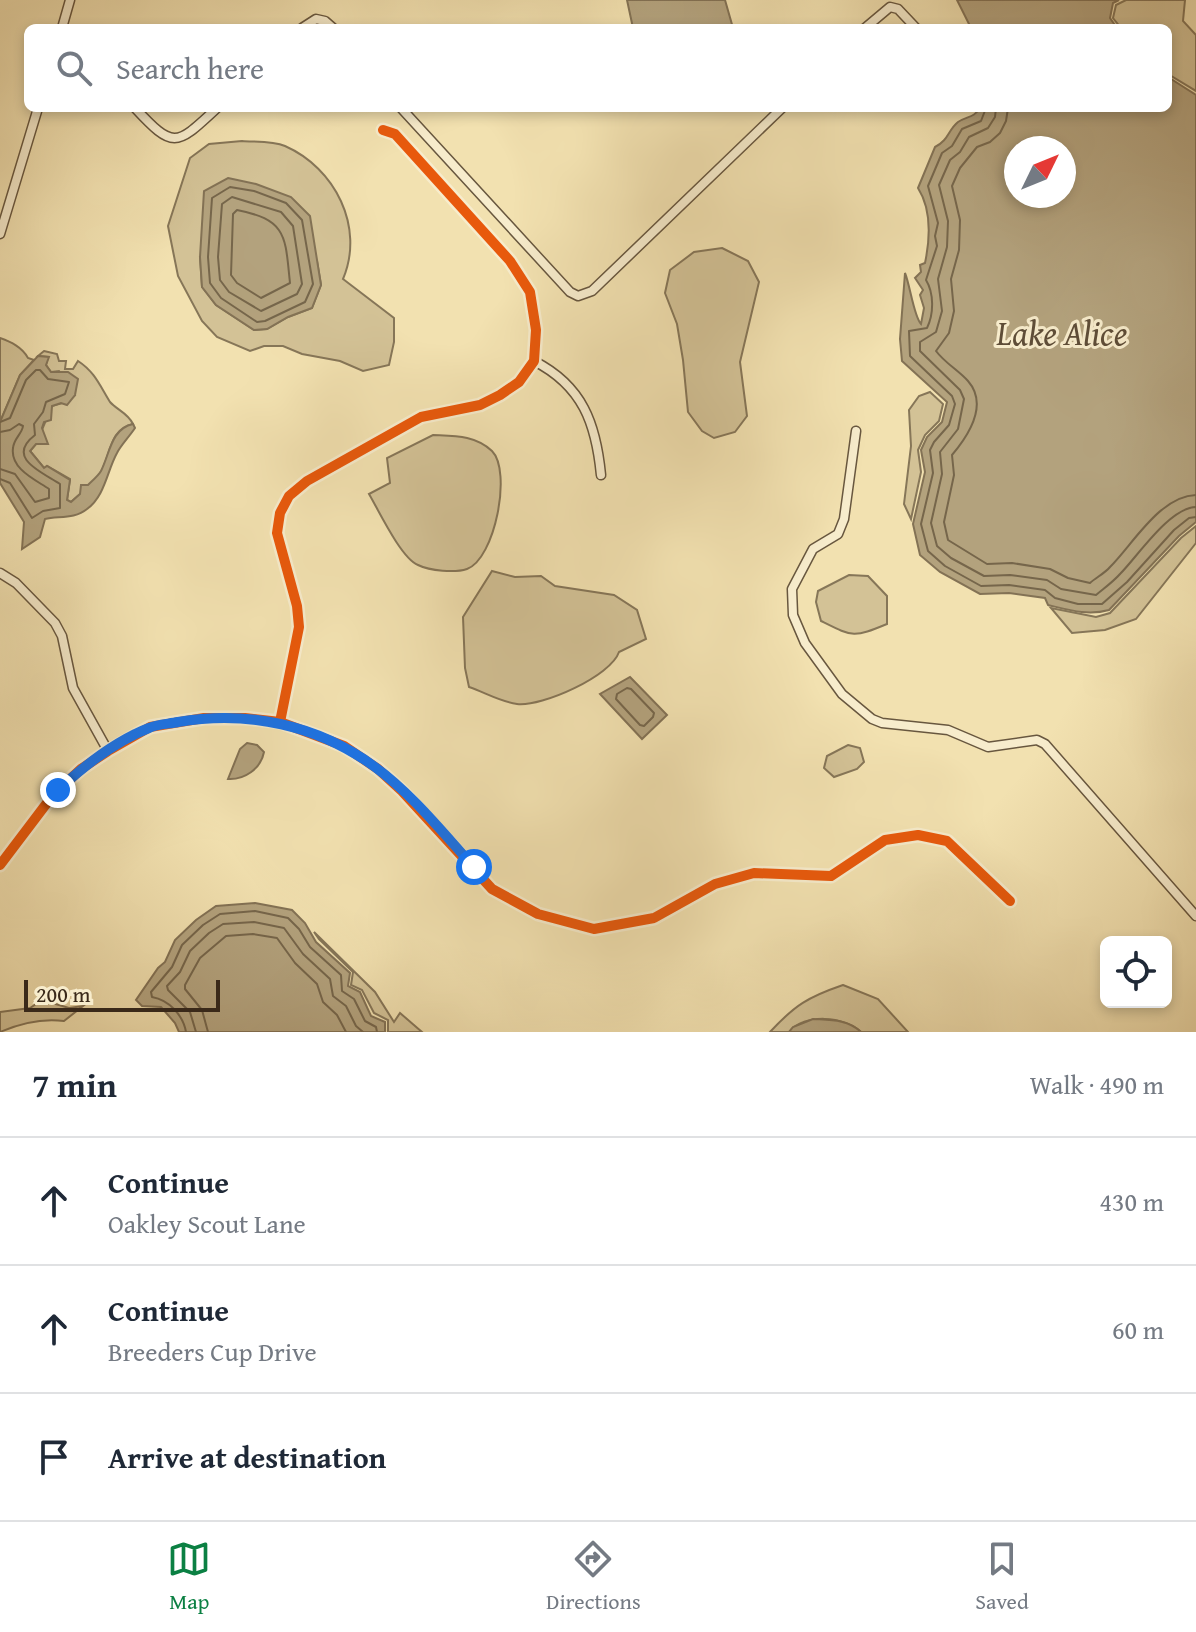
<!DOCTYPE html>
<meta charset="utf-8">
<style>
:root{--surface:#fff;--page:#f2f2f3;--text:#1f2937;--muted:#747a83;--line:#e0e1e3;--accent:#0b8043}
body{margin:0;font-family:"Gentium Book Plus",serif;background:var(--page);color:var(--text)}
.controls{position:absolute;right:24px;bottom:24px;display:grid;overflow:hidden;border-radius:12px;box-shadow:0 4px 12px #0003}
.controls button{width:72px;height:72px;display:grid;place-items:center;padding:0;border:0;border-bottom:2px solid var(--line);background:var(--surface);color:var(--text);font:40px sans-serif}
.compass{position:absolute;left:1004px;top:136px;width:72px;height:72px;border-radius:50%;background:var(--surface);box-shadow:0 4px 12px #0003;rotate:47deg}
.scale{position:absolute;left:24px;bottom:20px;width:196px;box-sizing:border-box;padding-left:8px;border:4px solid #3a2919;border-top:0;font-size:22px;line-height:28px;white-space:nowrap;color:#3a2919;-webkit-text-stroke:6px #f7eccc;paint-order:stroke}
.stop{position:absolute;width:24px;height:24px;margin:-18px;border:6px solid #1a73e8;border-radius:50%;background:#fff}
.stop.end{background:#1a73e8;border-color:#fff;box-shadow:0 2px 8px #0008}
.list{margin:0;padding:0;list-style:none}
h2{display:flex;justify-content:space-between;align-items:center;height:104px;margin:0;padding:0 32px;font-size:34px}
h2 small{font-size:26px;font-weight:400;color:var(--muted)}
.list li{display:grid;grid-template-columns:52px 1fr auto;gap:24px;align-items:center;box-sizing:border-box;height:128px;padding:0 32px;border-top:2px solid var(--line)}
.list b{display:block;font-size:30px;white-space:nowrap}
.list p{margin:0;font-size:26px;white-space:nowrap;color:var(--muted)}
.list em{font-size:26px;font-style:normal;color:var(--muted)}
.icon{flex:none;width:44px;height:44px;fill:none;stroke:currentColor;stroke-width:2;stroke-linecap:round;stroke-linejoin:round}
.map{position:relative;flex:none;width:1196px;height:1032px;overflow:hidden}
.search{position:absolute;background:var(--surface);box-shadow:0 4px 12px #0003;left:24px;right:24px;top:24px;height:88px;display:flex;align-items:center;gap:20px;box-sizing:border-box;padding:0 28px;border-radius:12px;color:var(--muted);font-size:30px}
.sheet{height:488px;background:var(--surface)}
nav{display:flex;justify-content:space-around;align-items:center;box-sizing:border-box;height:112px;border-top:2px solid var(--line);background:var(--surface);font-size:22px;color:var(--muted)}
nav a{display:grid;justify-items:center;gap:4px}
nav .on{color:var(--accent)}
.map>svg:first-child{display:block}
</style>
<div class="map">
<svg width="1196" height="1032" viewBox="0 0 1196 1032">
<rect width="100%" height="100%" fill="#f2e1b0"/>
<filter id="stains"><feTurbulence type="fractalNoise" baseFrequency=".0025" numOctaves="4"/><feColorMatrix values="0 0 0 0 .2 0 0 0 0 .09 0 0 0 0 .02 0 0 0 .5 -.17"/></filter>
<radialGradient id="worn" r=".72"><stop offset=".6" stop-color="#630" stop-opacity="0"/><stop offset="1" stop-color="#630" stop-opacity=".3"/></radialGradient>
<g fill="#d3c296" stroke="#867658" stroke-width="2" fill-rule="evenodd">
<path d="M1126 0H1185L1183 21 1196 35V91L1168 74V28H1121L1113 18 1116 5Z"/>
<path d="M242 141C256 142 273 141 285 146 335 168 365 227 343 279L394 318V342L389 365 363 371 340 361 302 354 283 346H264L250 351 217 337 202 321 178 276 168 226 190 158 209 144ZM200 257 317 261 321 285 312 308 288 317 267 329 254 330 216 305 202 287Z"/>
<path d="M722 248 748 261 759 282 740 362 747 416 735 432 714 438 702 431 688 412 683 360 677 324 665 293 670 270 694 252Z"/>
<path d="M0 338C11 342 22 347 28 358L34 360 20 375 0 422Z"/>
<path d="M44 351 57 354 59 361H66L65 369H73L78 361C95 372 100 386 110 402 117 410 128 413 133 424 108 429 111 458 99 475 91 485 80 494 71 502L67 500 70 479 47 466 44 468 30 451 36 444 52 406 69 401 75 395 59 371 51 372 46 365 48 357 38 356Z"/>
<path d="M930 392 943 404 939 421 925 435 918 450 921 472 911 519 904 504 911 446 909 410 919 396Z"/>
<path d="M433 435C454 436 475 435 492 451 512 471 495 559 467 569 455 573 430 571 418 565 401 558 379 511 369 494L390 483 387 458Z"/>
<path d="M1196 526V543L1136 619 1105 630 1072 633 1051 608 1096 617 1110 613 1181 538Z"/>
<path d="M492 571 515 577 541 576 555 586 614 595 637 610 646 639 619 652C611 676 542 707 517 704 501 702 484 692 469 687L465 668 463 617Z"/>
<path d="M849 575 868 576 887 596V624C853 638 853 637 821 621L816 602 818 591Z"/>
<path d="M848 745 860 748 864 762 857 769 834 777 824 768 827 756Z"/>
<path d="M314 932 375 992 394 1022 400 1013 422 1032H388V1020L374 1013 362 990 351 985 353 972 319 939Z"/>
<path d="M843 985 878 999 908 1032H861C845 1016 804 1013 789 1032H770C795 1005 808 997 843 985Z"/>
<path d="M42 1000 69 1008 83 1006 64 1021C41 1018 21 1023 0 1032V1012L30 1008Z"/>
</g>
<g fill="#b3a27d" stroke="#837255" stroke-width="2" fill-rule="evenodd">
<path d="M627 0H725L733 28H633Z"/>
<path d="M957 0H1119L1113 3 1110 18 1117 28H971Z"/>
<path d="M1168 77 1196 95V522L1179 536 1109 610C1088 616 1069 610 1048 605L1045 598 1009 593 980 594 940 572 920 555 913 524 925 472 921 450 927 437 942 422 947 402 902 361 900 339 905 273C910 285 914 317 921 324L924 308 920 295 923 290 915 278 921 272 920 265 925 263C930 239 932 210 918 188L935 147C949 140 948 130 958 122 967 116 974 118 980 108H1168ZM1016 148H1064V196H1016Z"/>
<path d="M228 178 256 184 291 197 310 216 321 285 312 308 288 317 267 329 254 330 216 305 202 287 200 257 204 191Z"/>
<path d="M38 356 49 357 46 365 51 372H68L78 379 75 395 67 405 61 403 52 406 51 420 44 422 42 428 48 444H36L30 451 44 468 47 466 70 480 67 500 71 502 80 494 81 485H88C93 480 98 476 101 471 110 453 111 429 133 424L135 428C129 437 121 445 117 453 107 471 105 496 87 509 75 519 59 516 45 519L40 537 22 549 24 522 0 483V422L20 375Z"/>
<path d="M630 677 667 715 642 739 600 694Z"/>
<path d="M247 743 257 745 264 752C261 769 244 780 228 779L240 749Z"/>
<path d="M255 903 292 910 305 923 316 942 350 973 348 986 360 992 371 1016 385 1022V1032H179L175 1023 161 1007 142 1006 136 1000 158 968 165 962 175 940 196 920 216 906Z"/>
<path d="M813 1019C829 1020 848 1019 861 1032H789L793 1027Z"/>
</g>
<g fill="none" stroke-linecap="round" stroke-linejoin="round">
<g stroke="#76664b" stroke-width="2">
<path d="M986 108 981 121 962 129 952 146 942 153 928 186 938 223 935 236 937 246 926 280C934 293 934 314 927 328L909 331 910 356 952 396 955 404 949 425 934 442 930 450 933 473 921 524 928 551 945 566 981 586 1009 585 1045 590 1055 598 1078 604H1102L1127 582 1174 530 1189 518 1196 517"/>
<path d="M996 108 995 117 988 128 969 137 960 152 950 160 939 185 948 221 947 247 938 279 942 311 936 332 920 342V351L960 390 964 399 958 429 940 452 942 474 931 523 937 546 951 558 984 576 1010 575 1047 580 1061 589 1096 595C1103 589 1113 582 1120 574 1138 556 1169 508 1196 507"/>
<path d="M1008 108 1006 121 1000 133 990 142 977 147 960 168 952 186 960 220 959 250 951 279 954 311 949 333 936 351C945 363 958 370 968 381 989 405 968 436 952 455L954 475 944 522 948 540 987 564 1012 563 1050 569 1068 578 1090 583C1097 577 1105 573 1110 567 1133 544 1160 496 1196 495"/>
<path d="M230 187 254 191 286 203 302 220 313 284 305 302 265 321 257 322 221 298 210 283 208 257 212 198Z"/>
<path d="M232 197 281 212 293 226 302 284 297 294 261 311 229 292 220 280 218 257 222 204Z"/>
<path d="M237 210C288 220 285 237 290 283L261 298 237 283 231 275 233 214Z"/>
<path d="M0 422 10 418 26 380 36 370H40L48 379 69 382 65 394 46 402 43 412 34 424 35 435C5 458 42 472 60 484V508L43 511 32 518 10 483 0 479"/>
<path d="M0 432 10 430 19 424 23 426C22 434 14 438 13 448 10 469 36 480 49 489V498L35 502 15 474 0 469"/>
<path d="M627 688 631 689 654 713 653 717 644 726 640 725 616 699 617 694Z"/>
<path d="M186 1032C183 1015 169 1000 152 997L151 992 172 967 182 945 203 925 220 914 255 911 288 918 299 929 310 947 341 975 342 991 354 999 365 1021 376 1027 377 1032"/>
<path d="M196 1032 190 1012 168 990 167 986 180 972 190 951 209 933 223 924 254 922 284 928 303 954 330 979 333 996 346 1006 356 1026 363 1032"/>
<path d="M208 1032 202 1010 185 989V985L200 958 226 936 253 934 277 938 295 963 317 984 323 1002 337 1015 346 1032"/>
</g>
<defs>
<g id="minor">
<path d="M62 28 70 0"/>
<path d="M302 28 316 19 325 21 333 28"/>
<path d="M865 28 890 7 898 9 916 28"/>
<path d="M135 108C174 150 176 146 217 108"/>
<path d="M401 108 570 292 578 296 592 291 782 108"/>
<path d="M0 234 38 108"/>
<path d="M534 361C583 386 596 424 601 475"/>
<path d="M856 431 844 519 838 534 813 549 792 589 793 615 805 643 842 694 872 719 882 723 948 730 988 747 1037 740 1045 744 1196 916"/>
<path d="M0 573 16 583 55 623 62 636 73 688 108 751"/>
<path d="M280 722 299 627 297 606 277 533 280 513 289 496 307 481 421 417 480 405 500 395 519 382 534 361 536 330 530 292 510 261 395 134 383 130"/>
<path d="M0 865 53 795 81 769 108 751 150 727 204 718H245L280 722 344 746 378 769 402 791 492 889 538 914 594 929 654 918 715 884 754 873 831 876 885 840 918 835 947 841 1010 901"/>
</g>
</defs>
<use href="#minor" stroke="#68573f" stroke-width="11"/>
<use href="#minor" stroke="#f7eccc" stroke-width="8"/>
<defs>
<g id="cycleway">
<path d="M280 722 299 627 297 606 277 533 280 513 289 496 307 481 421 417 480 405 500 395 519 382 534 361 536 330 530 292 510 261 395 134 383 130"/>
<path d="M0 865 53 795 81 769 108 751 150 727 204 718H245L280 722 344 746 378 769 402 791 492 889 538 914 594 929 654 918 715 884 754 873 831 876 885 840 918 835 947 841 1010 901"/>
</g>
</defs>
<use href="#cycleway" stroke="#f7eccc" stroke-width="15"/>
<use href="#cycleway" stroke="#e8590c" stroke-width="10"/>
</g>
<g fill="none" stroke-linecap="round" stroke-linejoin="round">
<path stroke="#1a73e8" stroke-width="10" d="M58 790C84 766 115 741 149 728 157 724 169 724 178 722 248 710 318 725 375 767 412 794 443 833 474 867"/>
</g>
<g text-anchor="middle" dominant-baseline="central" stroke-width="6" stroke-linejoin="round" paint-order="stroke">
<g font-size="34" font-style="italic" fill="#5e4d37" stroke="#f7eccc">
<text x="1062" y="332">Lake Alice</text>
</g>
</g>
<rect width="100%" height="100%" filter="url(#stains)"/>
<rect width="100%" height="100%" fill="url(#worn)"/>
</svg>
<div class="controls">
<button><svg class="icon" aria-label="locate" viewBox="0 0 24 24"><circle cx="12" cy="12" r="6"/><path d="M12 2v4M12 18v4M2 12h4M18 12h4"/></svg></button>
</div>
<svg class="compass" viewBox="-18 -18 36 36"><path d="M0-13l5 13h-10z" fill="#e53935"/><path d="M0 13l5-13h-10z" fill="#747a83"/></svg>
<div class="scale">200 m</div>
<div class="stop" style="left:474px;top:867px"></div>
<div class="stop end" style="left:58px;top:790px"></div>
<div class="search"><svg class="icon" aria-label="search" viewBox="0 0 24 24"><circle cx="10" cy="10" r="6"/><path d="M15 15l6 6"/></svg>Search here</div>
</div>
<section class="sheet">
<h2>7 min<small>Walk · 490 m</small></h2>
<ul class="list">
<li><svg class="icon" aria-label="ahead" viewBox="0 0 24 24"><path d="M12 20V5M6 11l6-6 6 6"/></svg><div><b>Continue</b><p>Oakley Scout Lane</p></div><em>430 m</em></li>
<li><svg class="icon" aria-label="ahead" viewBox="0 0 24 24"><path d="M12 20V5M6 11l6-6 6 6"/></svg><div><b>Continue</b><p>Breeders Cup Drive</p></div><em>60 m</em></li>
<li><svg class="icon" aria-label="arrive" viewBox="0 0 24 24"><path d="M6 21V4h12l-3 4 3 4H6"/></svg><div><b>Arrive at destination</b></div></li>
</ul>
</section>
<nav>
<a class="on"><svg class="icon" aria-label="map" viewBox="0 0 24 24"><path d="M3 6l6-2 6 2 6-2v14l-6 2-6-2-6 2zM9 4v14M15 6v14"/></svg>Map</a>
<a><svg class="icon" aria-label="directions" viewBox="0 0 24 24"><path d="M12 3l9 9-9 9-9-9zM9 14v-3h6M13 9l2 2-2 2"/></svg>Directions</a>
<a><svg class="icon" aria-label="saved" viewBox="0 0 24 24"><path d="M7 4h10v16l-5-4-5 4z"/></svg>Saved</a>
</nav>
